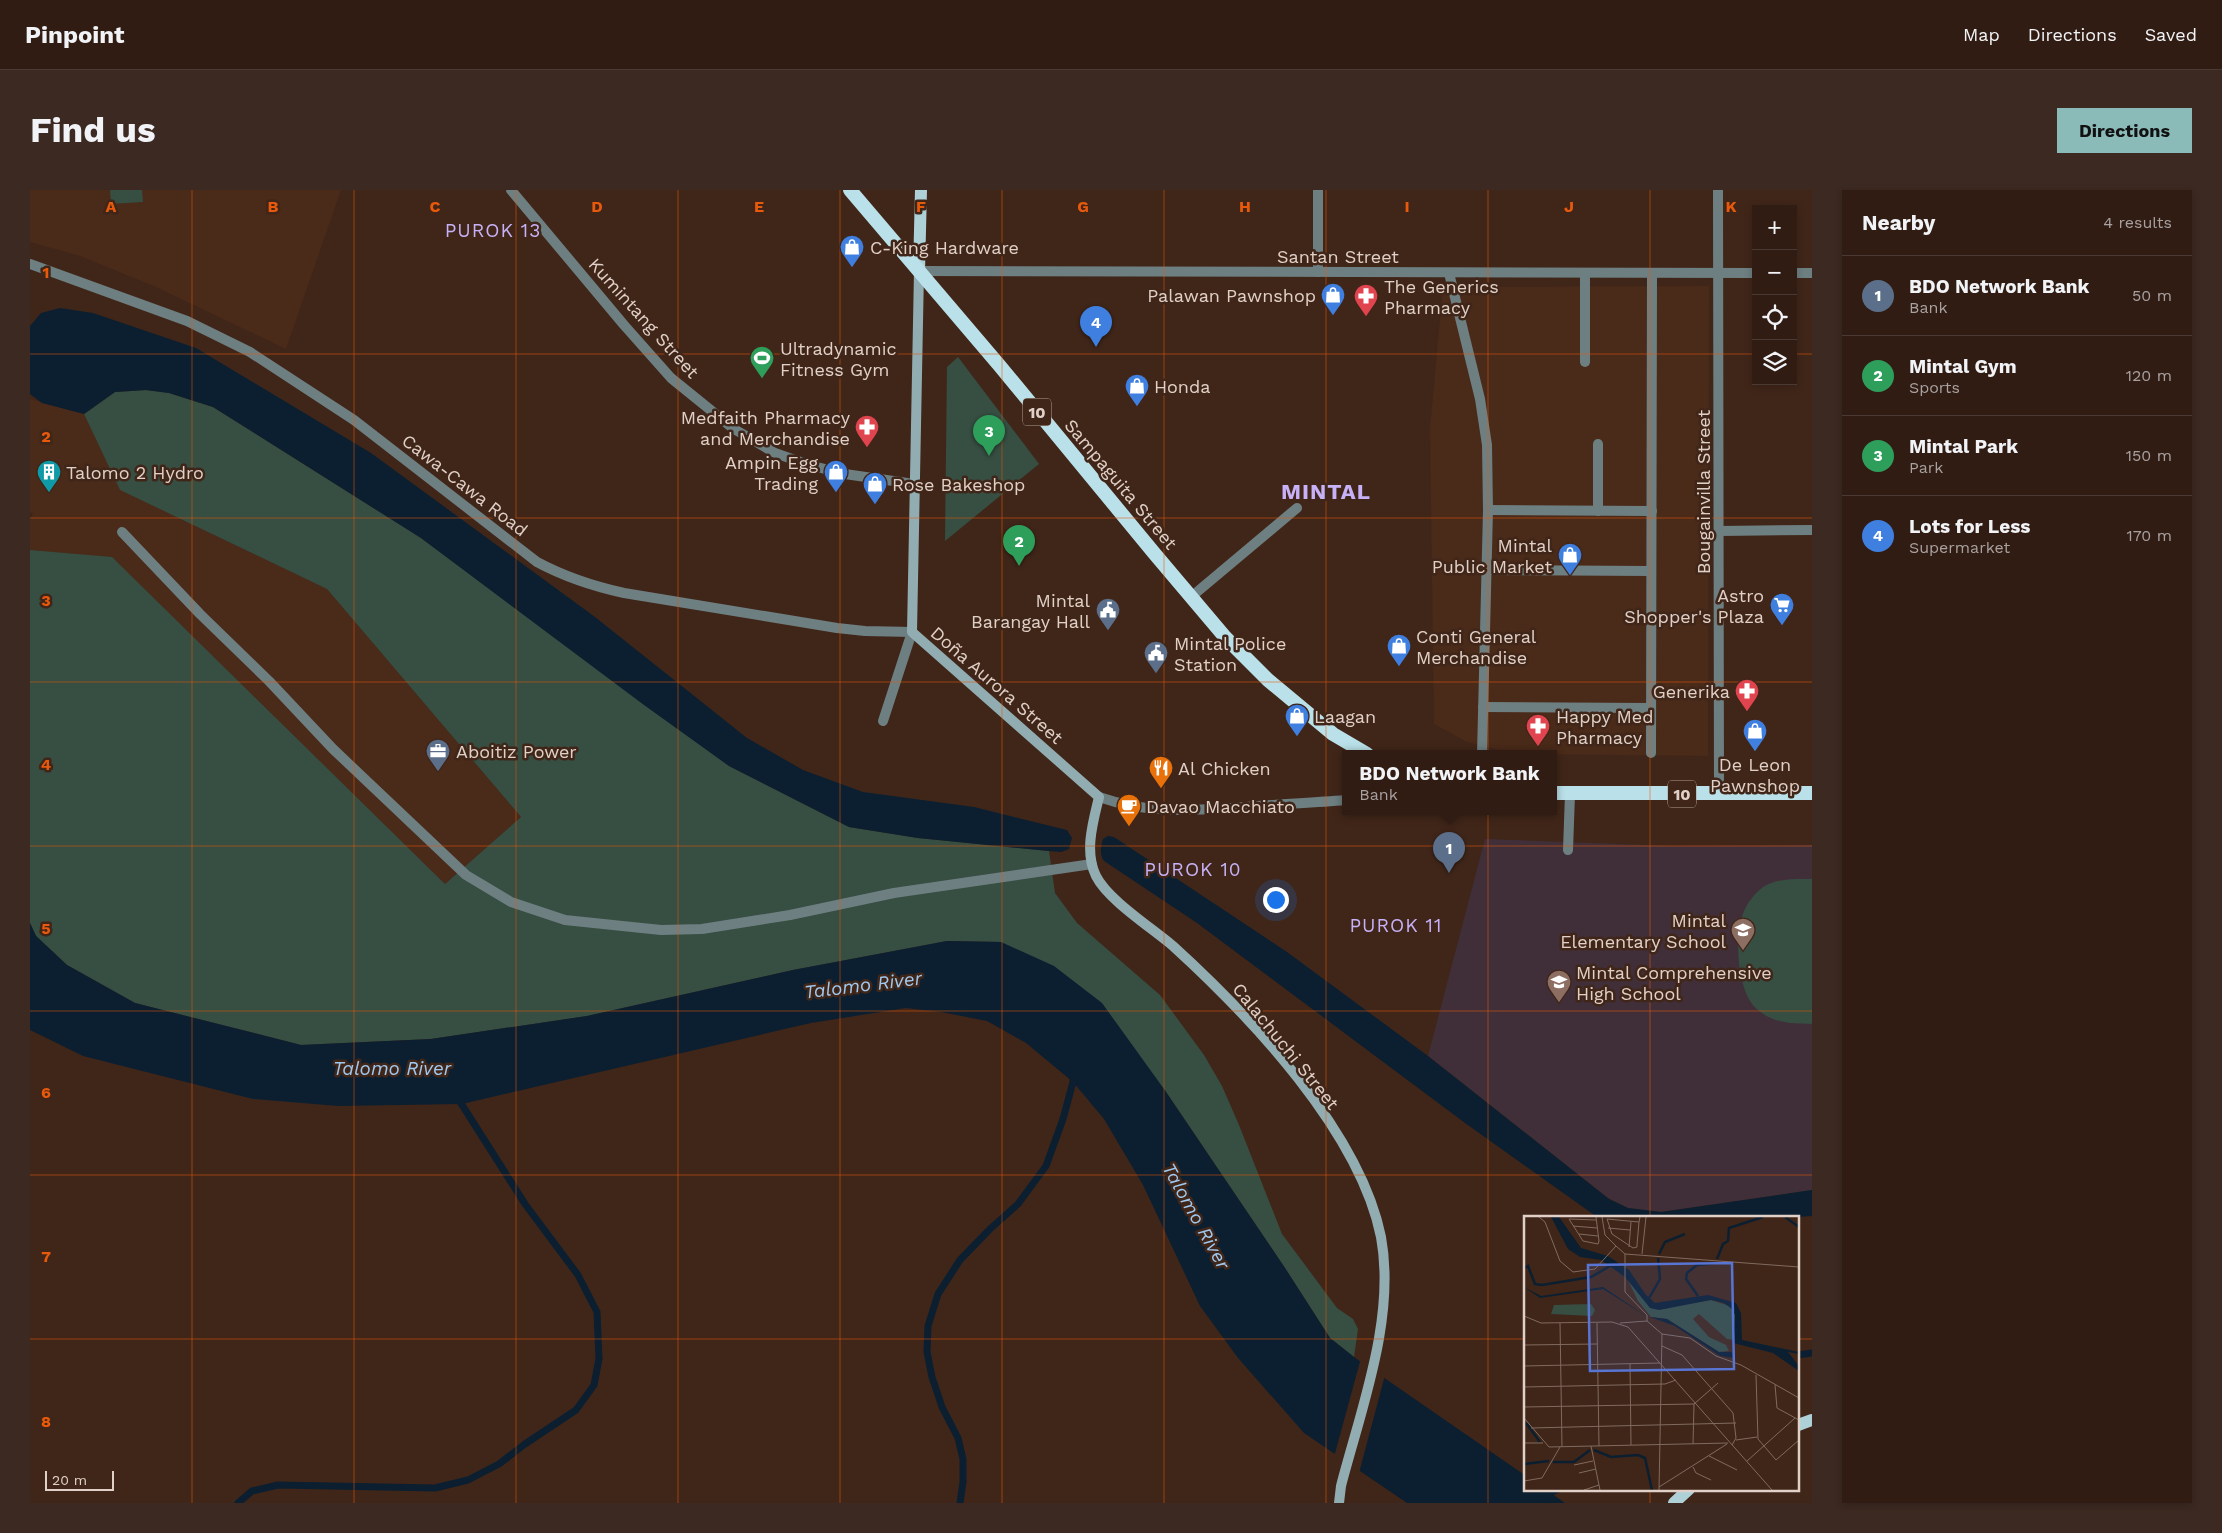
<!DOCTYPE html>
<meta charset="utf-8">
<style>
:root{--surface:#301c13;--page:#3c2921;--text:#f1f3f6;--muted:#a8a1a0;--line:#4b3a33;--accent:#8bbbb9}
body{margin:0;font-family:"Work Sans",sans-serif;background:var(--page);color:var(--text)}
.controls{position:absolute;right:15px;top:15px;display:grid;overflow:hidden;border-radius:0px;box-shadow:0 2px 8px #0003}
.controls button{width:45px;height:45px;display:grid;place-items:center;padding:0;border:0;border-bottom:1px solid var(--line);background:var(--surface);color:var(--text);font:25px sans-serif}
.scale{position:absolute;left:15px;bottom:12px;width:69px;box-sizing:border-box;padding-left:5px;border:2px solid #e1d0c7;border-top:0;font-size:14px;line-height:18px;white-space:nowrap;color:#e1d0c7;-webkit-text-stroke:4px #402619;paint-order:stroke}
.you{position:absolute;left:1245px;top:709px;width:18px;height:18px;margin:-12px;border:4px solid #fff;border-radius:50%;background:#1a73e8;box-shadow:0 0 0 8px #1a73e833}
.badge{display:grid;place-items:center;width:32px;height:32px;border-radius:50%;background:var(--accent);color:#fff;font-size:16px;font-weight:700}
.pin{position:absolute;translate:-50% -41px;filter:drop-shadow(0 1px 2px #0008)}
.pin::after{content:'';position:absolute;top:26px;width:18px;height:15px;background:inherit;clip-path:polygon(0 0,100% 0,50% 100%)}
.popup{position:absolute;left:1312px;top:560px;width:215px;height:65px;box-sizing:border-box;display:grid;place-content:center;border-radius:0px;background:var(--surface);filter:drop-shadow(0 1px 4px #0005);font-size:16px;white-space:nowrap;color:var(--muted)}
.popup b{font-size:19px;color:var(--text)}
.popup::after{content:'';position:absolute;left:50%;top:100%;margin-left:-10px;border:10px solid transparent;border-top-color:var(--surface)}
.list{margin:0;padding:0;list-style:none}
h2{display:flex;justify-content:space-between;align-items:center;height:65px;margin:0;padding:0 20px;font-size:21px}
h2 small{font-size:16px;font-weight:400;color:var(--muted)}
.list li{display:grid;grid-template-columns:32px 1fr auto;gap:15px;align-items:center;box-sizing:border-box;height:80px;padding:0 20px;border-top:1px solid var(--line)}
.list b{display:block;font-size:19px;white-space:nowrap}
.list p{margin:0;font-size:16px;white-space:nowrap;color:var(--muted)}
.list em{font-size:16px;font-style:normal;color:var(--muted)}
.icon{flex:none;width:28px;height:28px;fill:none;stroke:currentColor;stroke-width:2;stroke-linecap:round;stroke-linejoin:round}
.map{position:relative;flex:none;width:1782px;height:1313px;overflow:hidden;border-radius:0px}
header{display:flex;align-items:center;gap:30px;box-sizing:border-box;height:70px;padding:0 25px;background:var(--surface);border-bottom:1px solid var(--line)}
header strong{font-size:24px}
nav{display:flex;gap:28px;margin-inline-start:auto;font-size:18px}
.intro{display:flex;align-items:center;justify-content:space-between;box-sizing:border-box;height:120px;padding:0 30px}
h1{margin:0;font-size:35px}
.button{padding:12px 22px;border-radius:0px;background:var(--accent);color:#111;font-size:18px;font-weight:700}
main{display:flex;gap:30px;padding:0 30px}
aside{flex:1;background:var(--surface);border-radius:0px;box-shadow:0 2px 8px #0003}
.map>svg:first-child{display:block}
</style>
<header>
<strong>Pinpoint</strong>
<nav><a>Map</a><a>Directions</a><a>Saved</a></nav>
</header>
<div class="intro"><h1>Find us</h1><a class="button">Directions</a></div>
<main>
<div class="map">
<svg width="1782" height="1313" viewBox="0 0 1782 1313">
<rect width="100%" height="100%" fill="#402619"/>
<g fill="#4a2a19">
<path d="M0 0H311L256 159 126 97 50 66 0 52Z"/>
<path d="M1679 96 1678 566 1485 564 1437 552 1404 534 1400 238 1413 97Z"/>
<path d="M0 209 54 224 91 300 297 399 491 627 415 694 82 368 0 360V332L3 323 0 322Z"/>
</g>
<path fill="#402f39" d="M1455 649 1641 656 1782 655V1000L1631 1022 1598 1018 1578 1008 1398 866Z"/>
<g fill="#374e42">
<path d="M80 0H112L113 12 81 14Z"/>
<path d="M928 167 1009 274 915 351 917 177Z"/>
<path d="M116 200 139 203 183 217 391 348 699 576 819 637 888 648 1019 661 1025 703 1047 733 1130 805 1174 865 1192 896 1209 935 1252 1044 1307 1118 1323 1129 1328 1139 1324 1167 1300 1148 1255 1078 1134 899 971 752 917 751 763 780 557 826 401 849 271 855 105 813 37 775 6 746 0 733V360L82 367 415 694 491 627 297 399 90 300 54 224 85 202Z"/>
<path d="M1782 689V834C1762 834 1743 833 1728 820 1706 802 1704 745 1714 721 1718 712 1725 703 1733 697 1747 688 1766 689 1782 689Z"/>
</g>
<g fill="#0b1f30">
<path d="M30 118 63 123 166 158 341 263 565 427 717 548 773 580 833 602 944 617 1037 640 1042 648 1039 659 1031 662 1019 661 888 648 819 637 699 576 614 515 391 348 183 217 139 203 116 200 85 202 54 224 12 213 0 204V136L11 123Z"/>
<path d="M1078 646 1084 647 1257 762 1398 866 1579 1009 1598 1018 1631 1022 1782 1000V1026L1768 1027H1567L1435 933 1167 733 1074 671C1069 664 1071 656 1073 649Z"/>
<path d="M0 733 6 746 37 775 105 813 271 855 401 849 557 826 763 780 917 751 971 752 1024 776 1072 813 1134 899 1255 1078 1300 1148 1324 1167 1496 1286V1299H1515L1535 1313H1377L1274 1243 1208 1168 1170 1116 1113 995 1074 929 1043 892 996 853 957 831 911 822 876 818 781 833 432 914 308 916 223 909 53 866 0 840Z"/>
</g>
<path fill="#402619" d="M1331 1168 1355 1185 1329 1283 1304 1267Z"/>
<g fill="none" stroke-linecap="round" stroke-linejoin="round">
<g stroke="#0b1f30" stroke-width="7">
<path d="M1768 1165 1782 1163"/>
<path d="M1512 1307 1528 1299"/>
<path d="M208 1313 222 1301 248 1295 405 1298 438 1290 469 1274 495 1254 546 1220 564 1195 569 1169 567 1122 548 1085 495 1014 427 907"/>
<path d="M930 1313 933 1292V1269L928 1248 912 1217 902 1187 897 1162 898 1136 908 1104 930 1070 960 1039 988 1014 1016 976 1033 929 1043 892V884"/>
</g>
<g stroke="#6e7f82" stroke-width="10">
<path d="M1419 83 1450 209 1457 255 1458 320 1452 564"/>
<path d="M1555 172V83"/>
<path d="M1458 320 1622 321"/>
<path d="M1568 321V254"/>
<path d="M92 342 170 424 239 491 303 559 436 685 481 712 535 730 631 740 672 739 760 725 864 703 1062 674"/>
<path d="M1457 380 1621 381"/>
<path d="M1453 517 1621 518"/>
<path d="M853 531 882 442"/>
<path d="M1621 563 1622 83"/>
<path d="M1538 660 1540 604"/>
</g>
<g stroke="#6e7f82" stroke-width="10">
<path d="M481 0 594 135 641 188 704 239 745 263 779 275 815 284 884 294"/>
<path d="M1288 0V82"/>
<path d="M1688 0 1689 604"/>
<path d="M889 81 1726 83"/>
<path d="M1763 83H1782"/>
<path d="M1689 341 1782 340"/>
<path d="M1161 407 1267 318"/>
</g>
<g stroke="#6e7f82" stroke-width="10">
<path d="M0 74 157 131 220 162 324 230 507 372C535 387 562 396 594 403L807 438 835 441 882 442"/>
<path d="M1069 607C1121 625 1163 620 1216 617 1249 614 1282 613 1315 610"/>
</g>
<path stroke="#92adb2" stroke-width="10" d="M889 81 882 442 1069 607C1063 632 1054 662 1066 686 1078 710 1122 738 1143 756 1221 827 1330 942 1351 1047 1366 1128 1331 1219 1311 1296L1309 1313"/>
<g stroke="#aed1d8" stroke-width="12">
<path d="M889 81 891 0"/>
<path d="M1768 1235 1782 1230"/>
<path d="M1644 1313 1659 1299"/>
</g>
<g stroke="#bae1e9" stroke-width="14">
<path d="M820 0 969 175 1124 363 1195 447 1238 490 1303 544 1337 564"/>
<path d="M1523 603H1782"/>
</g>
</g>
<path fill="none" stroke="#e8590c" stroke-width="1" stroke-opacity="0.55" d="M162 0V1313M324 0V1313M486 0V1313M648 0V1313M810 0V1313M972 0V1313M1134 0V1313M1296 0V1313M1458 0V1313M1620 0V1027M0 164H1726M1763 164H1782M0 328H1782M0 492H1782M0 656H1782M0 821H1782M0 985H1782M0 1149H1496M1768 1149H1782M1620 1299V1313"/>
<defs>
<symbol id="shop-pin" viewBox="-11 -11 22 30"><path d="M0 17L-7.5 6A9.5 9.5 0 1 1 7.5 6Z" fill="#3f7fe0" stroke="#402619"/><path d="M-5-2.5h2.3a2.7 3.5 0 0 1 5.4 0H5L5.5 6h-11ZM-1.5-2.5h3a1.5 2.3 0 0 0-3 0Z" fill="#fff"/></symbol>
<symbol id="pharmacy-pin" viewBox="-11 -11 22 30"><path d="M0 17L-7.5 6A9.5 9.5 0 1 1 7.5 6Z" fill="#e0444e" stroke="#402619"/><path d="M-2-6h4v4h4v4h-4v4h-4v-4h-4v-4h4Z" fill="#fff"/></symbol>
<symbol id="stadium-pin" viewBox="-11 -11 22 30"><path d="M0 17L-7.5 6A9.5 9.5 0 1 1 7.5 6Z" fill="#2e9e5b" stroke="#402619"/><path d="M0-5a6.5 5 0 1 0 0 10a6.5 5 0 1 0 0-10ZM-3.5-1.8h7v3.6h-7Z" fill="#fff"/></symbol>
<symbol id="building-pin" viewBox="-11 -11 22 30"><path d="M0 17L-7.5 6A9.5 9.5 0 1 1 7.5 6Z" fill="#0f9aa8" stroke="#402619"/><path d="M-4-6H4V6H1V3H-1V6H-4ZM-2.5-4.3h1.7v1.8h-1.7ZM.8-4.3h1.7v1.8H.8ZM-2.5-1h1.7V.8h-1.7ZM.8-1h1.7V.8H.8Z" fill="#fff"/></symbol>
<symbol id="supermarket-pin" viewBox="-11 -11 22 30"><path d="M0 17L-7.5 6A9.5 9.5 0 1 1 7.5 6Z" fill="#3f7fe0" stroke="#402619"/><path d="M-6-5.5h2.5l.6 2H6L4.5 2H-2.5L-4.4-4H-6ZM-1.5 3.2a1.3 1.3 0 1 0 .1 0ZM3 3.2a1.3 1.3 0 1 0 .1 0Z" fill="#fff"/></symbol>
<symbol id="civic-pin" viewBox="-11 -11 22 30"><path d="M0 17L-7.5 6A9.5 9.5 0 1 1 7.5 6Z" fill="#5c6f8a" stroke="#402619"/><path d="M-.6-6.5H3V-4.5H.6V-3L4-1V1h2V6H-6V1h2V-1L-.6-3ZM-1.2 2.5V6h2.4V2.5Z" fill="#fff"/></symbol>
<symbol id="office-pin" viewBox="-11 -11 22 30"><path d="M0 17L-7.5 6A9.5 9.5 0 1 1 7.5 6Z" fill="#5c6f8a" stroke="#402619"/><path d="M-6-3h4V-5.5h4V-3h4V5H-6ZM-1-4.5V-3h2v-1.5ZM-6 0V1H6V0Z" fill="#fff"/></symbol>
<symbol id="restaurant-pin" viewBox="-11 -11 22 30"><path d="M0 17L-7.5 6A9.5 9.5 0 1 1 7.5 6Z" fill="#e8710a" stroke="#402619"/><path d="M-5-6h1v4h1v-4h1v4h1v-4h1v5L-1.5 .5V6h-2V.5L-5-1ZM5-6V6H3V1.5H1.5Q1.5-4 5-6Z" fill="#fff"/></symbol>
<symbol id="cafe-pin" viewBox="-11 -11 22 30"><path d="M0 17L-7.5 6A9.5 9.5 0 1 1 7.5 6Z" fill="#e8710a" stroke="#402619"/><path d="M-5.5-4.5H6V0H3Q3 3.5 0 3.5H-2.5Q-5.5 3.5-5.5 0ZM3-3.2v2h1.7v-2ZM-6 4.5H4V6H-6Z" fill="#fff"/></symbol>
<symbol id="school-pin" viewBox="-11 -11 22 30"><path d="M0 17L-7.5 6A9.5 9.5 0 1 1 7.5 6Z" fill="#8d6e63" stroke="#402619"/><path d="M0-5L7-2L0 1L-7-2ZM-4 1L0 2.5L4 1V4Q0 6-4 4Z" fill="#fff"/></symbol>
</defs>
<g fill-rule="evenodd">
<use href="#shop-pin" x="808" y="43" width="28" height="38"/>
<use href="#shop-pin" x="1289" y="91" width="28" height="38"/>
<use href="#pharmacy-pin" x="1322" y="92" width="28" height="38"/>
<use href="#stadium-pin" x="718" y="154" width="28" height="38"/>
<use href="#shop-pin" x="1093" y="182" width="28" height="38"/>
<use href="#pharmacy-pin" x="823" y="223" width="28" height="38"/>
<use href="#building-pin" x="5" y="268" width="28" height="38"/>
<use href="#shop-pin" x="792" y="268" width="28" height="38"/>
<use href="#shop-pin" x="831" y="280" width="28" height="38"/>
<use href="#shop-pin" x="1526" y="351" width="28" height="38"/>
<use href="#supermarket-pin" x="1738" y="401" width="28" height="38"/>
<use href="#civic-pin" x="1064" y="406" width="28" height="38"/>
<use href="#shop-pin" x="1355" y="442" width="28" height="38"/>
<use href="#civic-pin" x="1112" y="449" width="28" height="38"/>
<use href="#pharmacy-pin" x="1703" y="487" width="28" height="38"/>
<use href="#shop-pin" x="1253" y="512" width="28" height="38"/>
<use href="#pharmacy-pin" x="1494" y="522" width="28" height="38"/>
<use href="#shop-pin" x="1711" y="527" width="28" height="38"/>
<use href="#office-pin" x="394" y="547" width="28" height="38"/>
<use href="#restaurant-pin" x="1117" y="564" width="28" height="38"/>
<use href="#cafe-pin" x="1085" y="602" width="28" height="38"/>
<use href="#school-pin" x="1699" y="726" width="28" height="38"/>
<use href="#school-pin" x="1515" y="778" width="28" height="38"/>
</g>
<g text-anchor="middle" dominant-baseline="central" stroke-width="5" stroke-linejoin="round" paint-order="stroke">
<g fill="#402619" stroke="#b19d93" stroke-width="1">
<rect x="993" y="208.5" width="28" height="27" rx="4"/>
<rect x="1638" y="590.5" width="28" height="27" rx="4"/>
</g>
<g font-size="16" font-weight="bold" fill="#e1d0c7">
<text x="1007" y="222">10</text>
<text x="1652" y="604">10</text>
</g>
<g font-size="18" fill="#e1d0c7" stroke="#402619" text-anchor="start">
<text x="840" y="57">C-King Hardware</text>
<text x="1354" y="96">The Generics<tspan x="1354" dy="21">Pharmacy</tspan></text>
<text x="1286" y="105" text-anchor="end">Palawan Pawnshop</text>
<text x="750" y="158">Ultradynamic<tspan x="750" dy="21">Fitness Gym</tspan></text>
<text x="1124" y="196">Honda</text>
<text x="820" y="227" text-anchor="end">Medfaith Pharmacy<tspan x="820" dy="21">and Merchandise</tspan></text>
<text x="788" y="272" text-anchor="end">Ampin Egg<tspan x="788" dy="21">Trading</tspan></text>
<text x="36" y="282">Talomo 2 Hydro</text>
<text x="862" y="294">Rose Bakeshop</text>
<text x="1522" y="355" text-anchor="end">Mintal<tspan x="1522" dy="21">Public Market</tspan></text>
<text x="1734" y="405" text-anchor="end">Astro<tspan x="1734" dy="21">Shopper's Plaza</tspan></text>
<text x="1060" y="410" text-anchor="end">Mintal<tspan x="1060" dy="21">Barangay Hall</tspan></text>
<text x="1386" y="446">Conti General<tspan x="1386" dy="21">Merchandise</tspan></text>
<text x="1144" y="453">Mintal Police<tspan x="1144" dy="21">Station</tspan></text>
<text x="1700" y="501" text-anchor="end">Generika</text>
<text x="1284" y="526">Laagan</text>
<text x="1526" y="526">Happy Med<tspan x="1526" dy="21">Pharmacy</tspan></text>
<text x="426" y="561">Aboitiz Power</text>
<text x="1725" y="574" text-anchor="middle">De Leon<tspan x="1725" dy="21">Pawnshop</tspan></text>
<text x="1148" y="578">Al Chicken</text>
<text x="1116" y="616">Davao Macchiato</text>
<text x="1696" y="730" text-anchor="end">Mintal<tspan x="1696" dy="21">Elementary School</tspan></text>
<text x="1546" y="782">Mintal Comprehensive<tspan x="1546" dy="21">High School</tspan></text>
</g>
<g font-size="18" fill="#e1d0c7" stroke="#402619">
<text x="1308" y="66">Santan Street</text>
<text transform="translate(614 128) rotate(48)">Kumintang Street</text>
<text transform="translate(1091 294) rotate(50)">Sampaguita Street</text>
<text transform="translate(435 295) rotate(38)">Cawa-Cawa Road</text>
<text transform="translate(1673 302) rotate(-90)">Bougainvilla Street</text>
<text transform="translate(967 495) rotate(41)">Doña Aurora Street</text>
<text transform="translate(1256 856) rotate(51)">Calachuchi Street</text>
</g>
<g font-size="19" letter-spacing="1" fill="#c7b1f7" stroke="#402619">
<text x="463" y="40">PUROK 13</text>
<text x="1163" y="679">PUROK 10</text>
<text x="1366" y="735">PUROK 11</text>
</g>
<g font-size="19" font-style="italic" fill="#9fc9f1" stroke="#402619">
<text transform="translate(833 795) rotate(-7)">Talomo River</text>
<text x="362" y="878">Talomo River</text>
<text transform="translate(1166 1026) rotate(61)">Talomo River</text>
</g>
<g font-size="22" font-weight="bold" letter-spacing="1" fill="#c7b1f7" stroke="#402619">
<text x="1296" y="301">MINTAL</text>
</g>
</g>
<g transform="translate(1494 1026)">
<rect width="275" height="275" fill="#402619"/>
<path d="M103 62 130 93 187 84 206 90 211 99 210 124 203 123 175 98 169 103 185 121 202 129 205 135 195 136 143 103 127 101 114 85ZM67 88 71 94 68 100 27 98 30 89Z" fill="#374e42"/>
<path d="M27 1H35L57 32 84 40 105 54 122 79 131 87 184 79 212 87 217 97 218 124 275 136V138L264 136 275 150V155L249 137 209 127 211 99 208 93 200 87 187 84 135 94 126 92 101 61 77 44 56 41 44 33ZM0 71 17 80 79 71 122 100 79 73 16 82ZM126 101 143 103 195 136H208L210 142 196 140 151 110Z" fill="#0b1f30"/>
<path fill="none" stroke="#0b1f30" stroke-width="2.5" d="M261 1 275 11M135 38 141 26 161 18M193 43 199 28 204 25 205 12 239 1M0 52 4 50 11 68 18 69 67 61 86 50M174 80 162 63 163 57 173 49 191 47M124 84 136 63 134 42M2 207 16 226M70 234 87 241 114 239 121 242 128 274M29 246H50L66 234M0 248 25 245"/>
<path fill="none" stroke="#806a5f" stroke-width="1" d="M15 1 21 6 36 45 49 56 71 53 92 30 101 38M72 1 75 25 74 28 59 25 45 3 72 4M78 1 81 19 92 30M115 6 83 3 88 18 109 32 113 31V29L115 6 116 1M49 10 73 12M84 12 106 14M55 18 74 20M105 31 107 6M101 38V76L123 99V105L138 118 135 274M101 38 275 51M118 38 122 1M0 100 17 107 88 106 104 111 248 274M36 107 38 231M73 107 75 230M96 107 123 105M138 118 166 122 192 140 217 149 275 182M0 129 73 128M138 130 158 139 209 197 212 222 208 229M106 148 107 229M0 150 136 147M232 159 234 223 252 244 275 224M251 169 253 192 275 204M0 171 141 168 152 164M170 188 194 167M0 191 170 188M0 202 25 231 204 227M7 212 212 207M212 224 233 221M0 227H19M169 228 170 188M67 230 76 274M185 240 213 254M223 245 271 202M50 249 69 245M169 251 172 257 187 264M55 257 72 253M0 265 18 262 36 231M135 271 203 228M60 274 75 269"/>
<path fill="#5875d3" fill-opacity="0.15" stroke="#5875d3" stroke-width="2.5" d="M208 47 210 153 66 155 64 49Z"/>
<rect width="275" height="275" fill="none" stroke="#e1d0c7" stroke-width="2.5"/>
</g>
<g font-size="16" text-anchor="middle" font-weight="bold" fill="#e8590c" stroke="#402619" stroke-width="5" stroke-linejoin="round" paint-order="stroke">
<text x="81" y="22">A</text>
<text x="243" y="22">B</text>
<text x="405" y="22">C</text>
<text x="567" y="22">D</text>
<text x="729" y="22">E</text>
<text x="891" y="22">F</text>
<text x="1053" y="22">G</text>
<text x="1215" y="22">H</text>
<text x="1377" y="22">I</text>
<text x="1539" y="22">J</text>
<text x="1701" y="22">K</text>
<text x="16" y="88">1</text>
<text x="16" y="252">2</text>
<text x="16" y="416">3</text>
<text x="16" y="580">4</text>
<text x="16" y="744">5</text>
<text x="16" y="908">6</text>
<text x="16" y="1072">7</text>
<text x="16" y="1237">8</text>
</g>
</svg>
<div class="controls">
<button>+</button>
<button>−</button>
<button><svg class="icon" aria-label="locate" viewBox="0 0 24 24"><circle cx="12" cy="12" r="6"/><path d="M12 2v4M12 18v4M2 12h4M18 12h4"/></svg></button>
<button><svg class="icon" aria-label="layers" viewBox="0 0 24 24"><path d="M12 4l9 5-9 5-9-5zM3 14l9 5 9-5"/></svg></button>
</div>
<div class="scale">20 m</div>
<div class="you"></div>
<div class="pin badge" style="left:1419px;top:683px;background:#5c6f8a">1</div>
<div class="popup"><b>BDO Network Bank</b>Bank</div>
<div class="pin badge" style="left:989px;top:376px;background:#2e9e5b">2</div>
<div class="pin badge" style="left:959px;top:266px;background:#2e9e5b">3</div>
<div class="pin badge" style="left:1066px;top:157px;background:#3f7fe0">4</div>
</div>
<aside>
<h2>Nearby<small>4 results</small></h2>
<ul class="list">
<li><span class="badge" style="background:#5c6f8a">1</span><div><b>BDO Network Bank</b><p>Bank</p></div><em>50 m</em></li>
<li><span class="badge" style="background:#2e9e5b">2</span><div><b>Mintal Gym</b><p>Sports</p></div><em>120 m</em></li>
<li><span class="badge" style="background:#2e9e5b">3</span><div><b>Mintal Park</b><p>Park</p></div><em>150 m</em></li>
<li><span class="badge" style="background:#3f7fe0">4</span><div><b>Lots for Less</b><p>Supermarket</p></div><em>170 m</em></li>
</ul>
</aside>
</main>
